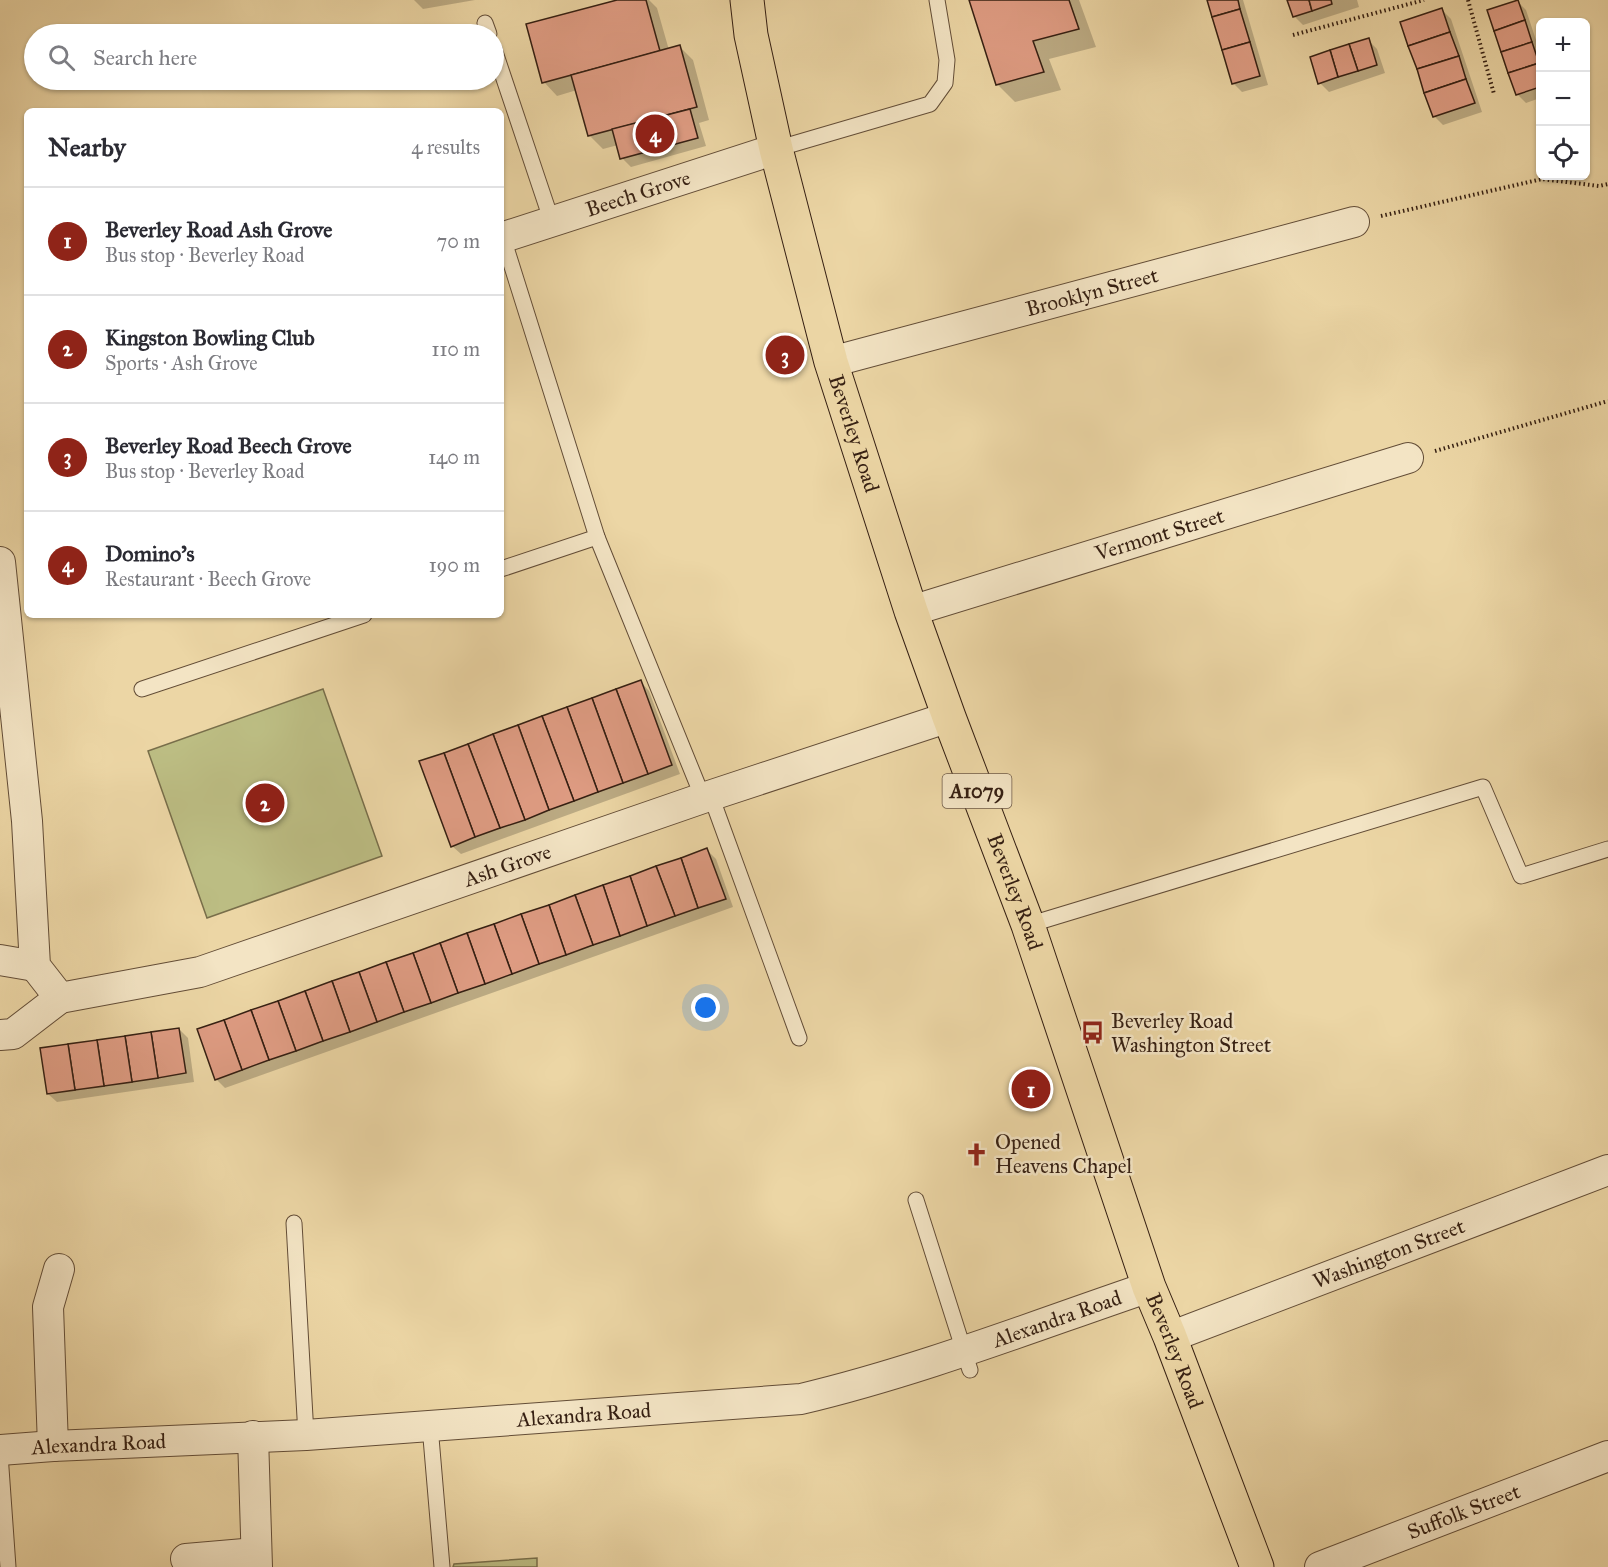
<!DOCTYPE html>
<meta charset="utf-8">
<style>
:root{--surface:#fff;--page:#f7f7f7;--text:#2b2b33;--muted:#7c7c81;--line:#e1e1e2;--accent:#8f2418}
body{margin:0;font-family:"IM FELL Great Primer",serif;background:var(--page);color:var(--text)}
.controls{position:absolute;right:18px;top:18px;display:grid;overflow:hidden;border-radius:9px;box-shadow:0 2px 4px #0004}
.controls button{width:54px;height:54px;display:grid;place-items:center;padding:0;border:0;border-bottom:2px solid var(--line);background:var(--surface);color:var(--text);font:30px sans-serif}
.you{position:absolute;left:706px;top:1008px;width:21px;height:21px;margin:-15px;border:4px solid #fff;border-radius:50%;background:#1a73e8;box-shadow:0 0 0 9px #1a73e833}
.badge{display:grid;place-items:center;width:39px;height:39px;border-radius:50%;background:var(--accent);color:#fff;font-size:20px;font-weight:700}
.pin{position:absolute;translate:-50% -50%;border:3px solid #fff;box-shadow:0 2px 6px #0006}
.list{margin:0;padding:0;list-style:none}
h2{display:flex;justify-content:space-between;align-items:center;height:78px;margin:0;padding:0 24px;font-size:26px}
h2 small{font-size:20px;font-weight:400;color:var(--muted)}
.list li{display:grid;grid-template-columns:39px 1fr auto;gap:18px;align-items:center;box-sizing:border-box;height:108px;padding:0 24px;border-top:2px solid var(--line)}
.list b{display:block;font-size:22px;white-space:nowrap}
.list p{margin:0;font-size:20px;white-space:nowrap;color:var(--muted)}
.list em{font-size:20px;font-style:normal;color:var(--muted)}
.icon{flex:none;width:33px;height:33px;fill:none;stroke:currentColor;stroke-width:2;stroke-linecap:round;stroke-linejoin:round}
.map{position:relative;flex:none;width:1608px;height:1567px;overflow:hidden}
.search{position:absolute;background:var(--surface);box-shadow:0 2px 4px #0004;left:24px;top:24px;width:480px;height:66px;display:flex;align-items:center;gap:15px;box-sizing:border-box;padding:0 21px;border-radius:33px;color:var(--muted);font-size:22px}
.panel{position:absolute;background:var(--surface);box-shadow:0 2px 4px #0004;left:24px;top:108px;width:480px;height:510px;border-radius:9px}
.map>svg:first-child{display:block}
</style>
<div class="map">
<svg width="1608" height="1567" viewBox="0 0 1608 1567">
<rect width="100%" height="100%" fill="#ecd6a5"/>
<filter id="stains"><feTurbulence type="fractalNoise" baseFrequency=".00333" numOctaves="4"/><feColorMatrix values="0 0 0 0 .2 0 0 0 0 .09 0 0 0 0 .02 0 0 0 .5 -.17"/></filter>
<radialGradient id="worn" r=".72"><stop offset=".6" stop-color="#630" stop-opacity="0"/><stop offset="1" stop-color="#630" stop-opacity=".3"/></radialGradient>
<g fill="#bcbd83" stroke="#786e4a" stroke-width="1.5">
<path d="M323 689 382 856 207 918 148 751Z"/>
<path d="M537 1558V1567H453L454 1564Z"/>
</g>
<g fill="#0003">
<path d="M414 0H475L423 9Z"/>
<path d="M623 0H649L657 8 669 50 680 47 693 60 709 120 699 123 706 146 631 167 622 158 618 145 603 149 589 135 577 90 557 96 544 82Z"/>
<path d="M971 0H1079L1096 47 1049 59 1061 90 1015 102 997 84Z"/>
<path d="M1208 0H1243L1268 85 1242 92 1233 83Z"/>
<path d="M1289 0H1357L1359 7 1303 25 1294 16Z"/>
<path d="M1517 1 1526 10 1540 52V98L1526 103 1517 94Z"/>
<path d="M1442 10 1451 19 1482 112 1443 125 1434 116Z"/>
<path d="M1368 40 1377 49 1385 73 1329 92 1320 83Z"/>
<path d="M641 682 649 691 680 774 461 854 452 846Z"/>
<path d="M707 850 716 859 733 907 225 1088 216 1079Z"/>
<path d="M179 1029 188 1038 194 1082 57 1102 48 1094Z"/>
</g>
<g fill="#df9c83" stroke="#351f12" stroke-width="1.5">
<path d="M617 0H646L660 51 542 83 526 24Z"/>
<path d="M969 0H1069L1079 29 1033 41 1044 72 996 85Z"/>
<path d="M1207 0H1238L1240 9 1212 17Z"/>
<path d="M1287 0H1309L1312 11 1293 17Z"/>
<path d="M1309 0H1331L1332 4 1312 11Z"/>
<path d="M1518 0 1525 20 1494 31 1487 10Z"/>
<path d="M1442 8 1450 32 1408 46 1400 22Z"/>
<path d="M1240 9 1250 42 1222 50 1212 17Z"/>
<path d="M1525 20 1532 42 1501 52 1494 31Z"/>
<path d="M1450 32 1459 56 1417 69 1408 46Z"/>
<path d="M1369 38 1377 65 1358 71 1349 44Z"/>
<path d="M1250 42 1260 76 1232 84 1222 50Z"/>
<path d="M1532 42 1539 63 1508 73 1501 52Z"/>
<path d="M1349 44 1358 71 1338 77 1330 50Z"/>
<path d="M680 45 697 107 588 136 571 75Z"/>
<path d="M1330 50 1338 77 1318 84 1310 57Z"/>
<path d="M1459 56 1466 79 1424 93 1417 69Z"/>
<path d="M1539 63 1540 87 1516 95 1508 73Z"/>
<path d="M1466 79 1475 103 1433 117 1424 93Z"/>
<path d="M690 109 698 138 620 159 612 129Z"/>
<path d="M641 680 672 765 648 774 616 689Z"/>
<path d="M616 689 648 774 623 783 592 698Z"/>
<path d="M592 698 623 783 598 792 567 707Z"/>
<path d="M567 707 598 792 574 801 542 716Z"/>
<path d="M542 716 574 801 549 810 518 725Z"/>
<path d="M518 725 549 810 525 820 493 734Z"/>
<path d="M493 734 525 820 500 828 468 744Z"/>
<path d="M468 744 500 828 475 837 444 753Z"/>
<path d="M444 753 475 837 451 847 419 761Z"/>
<path d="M707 848 726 899 698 908 681 858Z"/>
<path d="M681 858 698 908 675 916 656 866Z"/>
<path d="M656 866 675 916 647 926 630 876Z"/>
<path d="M630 876 647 926 620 936 603 885Z"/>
<path d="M603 885 620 936 593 945 575 895Z"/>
<path d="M575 895 593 945 566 955 549 905Z"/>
<path d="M549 905 566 955 539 964 521 914Z"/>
<path d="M521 914 539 964 512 974 494 924Z"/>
<path d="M494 924 512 974 485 984 467 933Z"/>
<path d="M467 933 485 984 458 993 440 943Z"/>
<path d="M440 943 458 993 431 1003 413 953Z"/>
<path d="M413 953 431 1003 404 1012 386 962Z"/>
<path d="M386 962 404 1012 377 1022 359 972Z"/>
<path d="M359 972 377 1022 350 1032 332 981Z"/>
<path d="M332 981 350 1032 323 1041 305 991Z"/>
<path d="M305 991 323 1041 296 1051 278 1001Z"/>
<path d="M278 1001 296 1051 269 1060 251 1010Z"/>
<path d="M251 1010 269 1060 242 1070 224 1020Z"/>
<path d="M224 1020 242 1070 215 1080 197 1029Z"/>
<path d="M179 1028 186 1073 158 1078 151 1032Z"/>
<path d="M151 1032 158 1078 132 1082 125 1036Z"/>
<path d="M125 1036 132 1082 104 1086 97 1040Z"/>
<path d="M97 1040 104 1086 75 1090 68 1044Z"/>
<path d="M68 1044 75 1090 47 1094 40 1048Z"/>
</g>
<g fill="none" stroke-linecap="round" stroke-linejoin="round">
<defs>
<g id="lane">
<path d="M485 23 489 34"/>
<path d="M494 49 552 222"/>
<path d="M776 149 930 104 945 83 947 60 937 0"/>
<path d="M503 238 597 537 703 798"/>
<path d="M501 569 597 537"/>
<path d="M142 689 364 615"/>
<path d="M711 796 799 1038"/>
<path d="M1028 925 1483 787 1521 876 1608 849"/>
<path d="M916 1200 970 1370"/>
<path d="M294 1223 306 1435"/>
<path d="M430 1426 442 1567"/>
<path d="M0 1454 8 1567"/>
</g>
<g id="street">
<path id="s1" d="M501 238 776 149"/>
<path id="s2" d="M831 362 1354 222"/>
<path id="s3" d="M0 562 27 821 35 966 60 998 200 972 703 798 949 717"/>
<path id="s4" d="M911 611 1408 458"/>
<path d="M0 960 35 966"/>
<path d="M0 1035 13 1034 60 998"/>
<path id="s5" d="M1170 1337 1608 1170"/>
<path d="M253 1436 257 1567"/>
<path d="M53 1446 48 1307 59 1269"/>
<path id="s6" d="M0 1450 53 1446 306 1435 801 1399C919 1371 1034 1326 1149 1287"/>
<path d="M186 1559 256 1553"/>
<path id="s7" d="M1320 1567 1608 1456"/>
</g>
<g id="primary">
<path id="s8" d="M747 0 751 35 776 149 831 362 911 611 949 717 1028 925 1149 1287 1170 1337 1257 1567"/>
</g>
</defs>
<use href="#lane" stroke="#634d37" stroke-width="17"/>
<use href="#street" stroke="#634d37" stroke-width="32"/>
<use href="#primary" stroke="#351f12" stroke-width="35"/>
<g stroke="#351f12" stroke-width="4" stroke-dasharray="1.5 3" stroke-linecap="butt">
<path d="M1468 0 1494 94"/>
<path d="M1293 35 1424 0"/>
<path d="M1381 216 1542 179 1599 186 1608 184"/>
<path d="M1435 451 1608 401"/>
</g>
<use href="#lane" stroke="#f3e4c4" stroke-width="15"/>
<use href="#street" stroke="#f3e4c4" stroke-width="30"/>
<use href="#primary" stroke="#ecd6a5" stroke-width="33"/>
</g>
<defs>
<symbol id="bus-bare" viewBox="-9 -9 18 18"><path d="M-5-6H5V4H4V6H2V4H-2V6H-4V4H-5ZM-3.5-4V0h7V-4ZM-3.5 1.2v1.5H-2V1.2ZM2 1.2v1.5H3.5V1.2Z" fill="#8f2418" stroke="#f3e4c4" stroke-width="2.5" paint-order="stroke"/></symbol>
<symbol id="church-bare" viewBox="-9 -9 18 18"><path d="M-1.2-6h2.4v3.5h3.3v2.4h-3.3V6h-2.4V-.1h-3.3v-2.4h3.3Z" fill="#8f2418" stroke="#f3e4c4" stroke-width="2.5" paint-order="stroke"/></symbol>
</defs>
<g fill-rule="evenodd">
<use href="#bus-bare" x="1076" y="1016" width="33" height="33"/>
<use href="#church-bare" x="960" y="1138" width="33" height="33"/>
</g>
<g text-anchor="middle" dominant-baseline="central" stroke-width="5" stroke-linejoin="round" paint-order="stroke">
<rect fill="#f3e4c4" stroke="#6e5a47" stroke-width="1.5" x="942.5" y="774" width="69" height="34" rx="4.5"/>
<g font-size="20" font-weight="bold" fill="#351f12">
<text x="977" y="791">A1079</text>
</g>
<g font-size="21" fill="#351f12" stroke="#f3e4c4">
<text stroke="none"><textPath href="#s1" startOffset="144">Beech Grove</textPath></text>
<text stroke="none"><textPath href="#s2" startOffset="270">Brooklyn Street</textPath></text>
<text stroke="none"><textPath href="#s8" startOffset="447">Beverley Road</textPath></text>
<text stroke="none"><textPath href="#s4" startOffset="260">Vermont Street</textPath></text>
<text stroke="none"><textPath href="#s3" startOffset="914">Ash Grove</textPath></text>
<text stroke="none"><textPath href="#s8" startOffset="933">Beverley Road</textPath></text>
<text stroke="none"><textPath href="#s5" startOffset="234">Washington Street</textPath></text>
<text stroke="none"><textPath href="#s6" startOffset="1071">Alexandra Road</textPath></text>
<text stroke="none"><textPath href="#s8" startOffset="1419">Beverley Road</textPath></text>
<text stroke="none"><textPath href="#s6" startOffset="585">Alexandra Road</textPath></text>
<text stroke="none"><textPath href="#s6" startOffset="99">Alexandra Road</textPath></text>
<text stroke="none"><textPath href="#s7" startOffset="154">Suffolk Street</textPath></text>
</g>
<g font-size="21" fill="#351f12" stroke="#f3e4c4" text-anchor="start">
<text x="1111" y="1021">Beverley Road<tspan x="1111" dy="24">Washington Street</tspan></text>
<text x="995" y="1142">Opened<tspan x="995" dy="24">Heavens Chapel</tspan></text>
</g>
</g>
<rect width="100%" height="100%" filter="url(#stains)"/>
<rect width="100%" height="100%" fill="url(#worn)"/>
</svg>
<div class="controls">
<button>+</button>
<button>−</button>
<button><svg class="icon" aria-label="locate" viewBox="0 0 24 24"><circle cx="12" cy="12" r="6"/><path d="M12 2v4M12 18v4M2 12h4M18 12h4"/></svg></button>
</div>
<div class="you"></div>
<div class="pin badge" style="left:1031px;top:1089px">1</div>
<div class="pin badge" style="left:265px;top:803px">2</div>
<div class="pin badge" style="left:785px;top:355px">3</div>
<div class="pin badge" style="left:655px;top:134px">4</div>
<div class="search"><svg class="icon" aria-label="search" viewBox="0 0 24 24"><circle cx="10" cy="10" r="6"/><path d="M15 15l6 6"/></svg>Search here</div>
<section class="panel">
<h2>Nearby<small>4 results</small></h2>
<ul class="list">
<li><span class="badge">1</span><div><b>Beverley Road Ash Grove</b><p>Bus stop · Beverley Road</p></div><em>70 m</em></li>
<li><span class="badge">2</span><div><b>Kingston Bowling Club</b><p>Sports · Ash Grove</p></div><em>110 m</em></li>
<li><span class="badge">3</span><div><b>Beverley Road Beech Grove</b><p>Bus stop · Beverley Road</p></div><em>140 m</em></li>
<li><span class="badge">4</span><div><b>Domino's</b><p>Restaurant · Beech Grove</p></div><em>190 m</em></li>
</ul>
</section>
</div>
